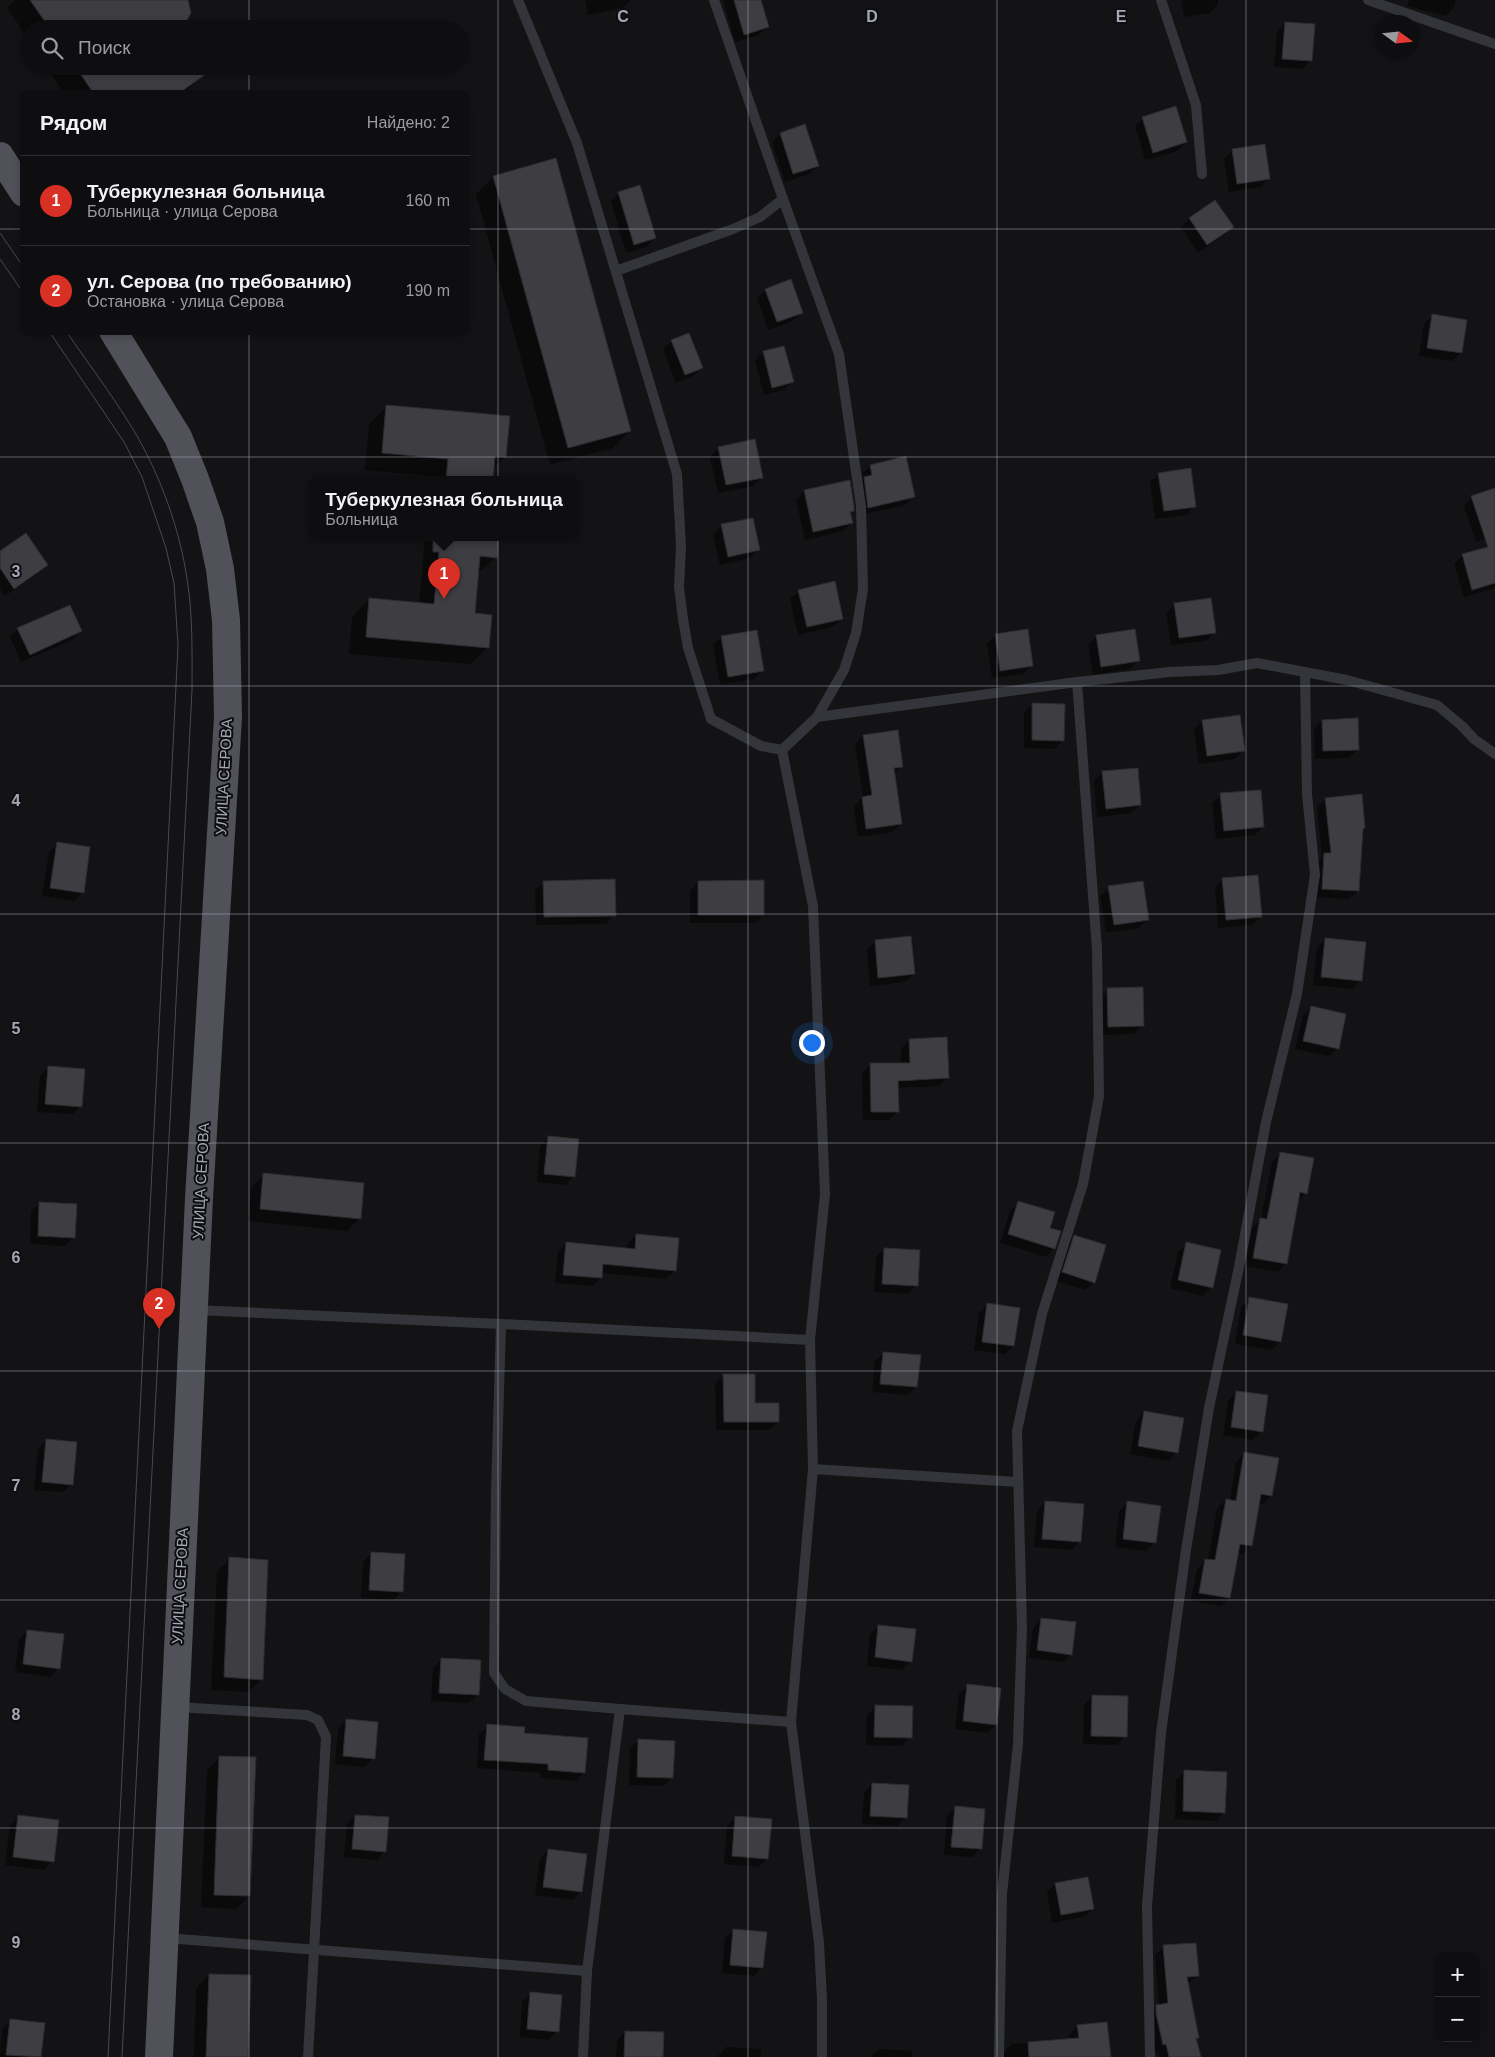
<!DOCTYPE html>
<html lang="ru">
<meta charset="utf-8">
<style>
body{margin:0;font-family:Arial,sans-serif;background:#1c1c1e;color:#f1f3f6}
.controls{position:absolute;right:15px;bottom:15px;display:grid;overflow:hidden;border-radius:10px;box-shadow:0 2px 8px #0003}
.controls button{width:45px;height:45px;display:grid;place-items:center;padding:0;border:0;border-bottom:1px solid #2e2e30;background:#0e0e10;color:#f1f3f6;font:25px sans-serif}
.compass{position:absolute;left:1375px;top:15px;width:45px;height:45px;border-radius:50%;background:#0e0e10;box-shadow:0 2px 8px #0003;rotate:105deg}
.you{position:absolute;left:811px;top:1042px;width:18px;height:18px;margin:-12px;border:4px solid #fff;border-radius:50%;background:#1a73e8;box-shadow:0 0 0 8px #1a73e833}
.badge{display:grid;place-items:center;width:32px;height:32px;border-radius:50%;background:#d93025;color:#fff;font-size:16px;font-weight:700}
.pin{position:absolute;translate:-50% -41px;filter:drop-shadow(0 1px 2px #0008)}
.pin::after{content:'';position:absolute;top:26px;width:18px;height:15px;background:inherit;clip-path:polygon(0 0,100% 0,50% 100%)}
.popup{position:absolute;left:309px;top:476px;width:270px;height:65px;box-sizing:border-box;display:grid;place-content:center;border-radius:10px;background:#0e0e10;filter:drop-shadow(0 1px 4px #0005);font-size:16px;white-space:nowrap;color:#9b9c9f}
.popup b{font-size:19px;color:#f1f3f6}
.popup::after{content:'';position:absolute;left:50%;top:100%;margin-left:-10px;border:10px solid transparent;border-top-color:#0e0e10}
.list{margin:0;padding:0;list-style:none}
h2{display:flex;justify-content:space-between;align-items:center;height:65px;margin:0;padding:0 20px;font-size:21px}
h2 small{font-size:16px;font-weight:400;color:#9b9c9f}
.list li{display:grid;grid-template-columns:32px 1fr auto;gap:15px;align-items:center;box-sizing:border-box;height:90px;padding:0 20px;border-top:1px solid #2e2e30}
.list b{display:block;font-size:19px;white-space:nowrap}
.list p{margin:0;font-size:16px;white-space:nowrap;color:#9b9c9f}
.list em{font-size:16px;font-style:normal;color:#9b9c9f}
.icon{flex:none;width:28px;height:28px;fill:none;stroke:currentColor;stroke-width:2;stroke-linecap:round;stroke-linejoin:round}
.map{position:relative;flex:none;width:1495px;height:2057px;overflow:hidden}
.search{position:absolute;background:#0e0e10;box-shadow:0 2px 8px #0003;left:20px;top:20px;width:450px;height:55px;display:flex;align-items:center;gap:12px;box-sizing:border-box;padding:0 18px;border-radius:28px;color:#9b9c9f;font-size:19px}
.panel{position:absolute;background:#0e0e10;box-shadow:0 2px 8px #0003;left:20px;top:90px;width:450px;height:245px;border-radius:10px}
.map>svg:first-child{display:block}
.shadow{fill:#0007}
.building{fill:#3d3d42;stroke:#2d2d31}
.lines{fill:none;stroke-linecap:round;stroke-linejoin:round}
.service{stroke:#34353a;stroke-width:10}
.primary{stroke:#505159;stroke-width:28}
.tram{stroke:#494a51;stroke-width:1}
.grid{fill:none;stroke:#a4a8b6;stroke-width:1;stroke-opacity:0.55}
.labels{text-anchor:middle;stroke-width:4;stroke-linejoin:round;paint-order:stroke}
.street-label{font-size:15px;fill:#a4a8b6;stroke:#0e0e10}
.grid-label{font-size:16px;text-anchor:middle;font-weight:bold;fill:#a4a8b6;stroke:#0e0e10;stroke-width:4;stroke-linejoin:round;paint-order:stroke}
</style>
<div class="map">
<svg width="1495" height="2057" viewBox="0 0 1495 2057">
<rect width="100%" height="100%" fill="#131315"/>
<g class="shadow">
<polygon points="15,0 186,0 181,29 29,29 29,40 7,8"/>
<polygon points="585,0 631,0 622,8 588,15"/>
<polygon points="723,0 759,0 767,27 759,35 735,42"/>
<polygon points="1181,0 1218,0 1218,4 1210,13 1184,17"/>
<polygon points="1409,0 1456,0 1454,7 1446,16 1407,6"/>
<polygon points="1285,23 1311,60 1302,69 1274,67 1277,32"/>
<polygon points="46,66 195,66 202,75 183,94 65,94"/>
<polygon points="1143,118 1186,142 1177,151 1145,160 1135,126"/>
<polygon points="780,134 818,166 809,174 785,182 772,142"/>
<polygon points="1232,151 1269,178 1261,187 1229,192 1224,159"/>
<polygon points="493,177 630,430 613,448 550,465 476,194"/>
<polygon points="619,193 655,238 646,247 626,253 611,201"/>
<polygon points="1215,201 1232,227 1224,235 1198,253 1181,227 1189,219"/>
<polygon points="766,290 802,312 793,321 768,330 757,298"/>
<polygon points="1433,315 1461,353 1452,361 1419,356 1424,324"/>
<polygon points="672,341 702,367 693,376 676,383 663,349"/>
<polygon points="763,352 792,381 784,390 764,395 755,361"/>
<polygon points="387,407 505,457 492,469 491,480 431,480 431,476 365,470 369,424"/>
<polygon points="719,448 762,477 753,486 718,493 710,457"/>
<polygon points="871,466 914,496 905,505 860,515 856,486 863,479 862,474"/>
<polygon points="1159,474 1195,506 1186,515 1155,519 1150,482"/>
<polygon points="1495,489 1495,535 1476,542 1464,506 1472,497"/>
<polygon points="804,491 853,510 849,514 851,523 843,531 805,540 796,500"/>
<polygon points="752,519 758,550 750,558 720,565 713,534 721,526"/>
<polygon points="425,538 498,538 496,557 477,574 473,615 488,647 471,664 349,654 352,617 369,599 419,604"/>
<polygon points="1495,546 1495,588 1464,597 1454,564 1463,555"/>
<polygon points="0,552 47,565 38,573 5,596 0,589"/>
<polygon points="799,591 842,618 833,627 798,635 790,599"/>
<polygon points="1175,604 1214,632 1206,641 1171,645 1166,613"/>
<polygon points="18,629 80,631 72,640 21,662 10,637"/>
<polygon points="996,635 1031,666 1023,674 992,678 987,643"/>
<polygon points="1097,636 1138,660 1130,669 1093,675 1088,645"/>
<polygon points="721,637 762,671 754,679 720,685 713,645"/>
<polygon points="1033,704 1063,740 1055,749 1024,748 1024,713"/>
<polygon points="1203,721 1243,751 1235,759 1199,764 1194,729"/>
<polygon points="1322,721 1358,749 1349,758 1315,759 1314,729"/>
<polygon points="863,736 902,766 894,774 901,824 892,832 858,837 854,807 863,797 855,744"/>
<polygon points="1103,772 1140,805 1131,813 1097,817 1094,781"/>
<polygon points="1221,795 1263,827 1255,835 1216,839 1212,803"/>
<polygon points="1326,799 1361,830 1358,891 1349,899 1314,897 1316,863 1322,857 1317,807"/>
<polygon points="57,844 83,892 74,901 42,896 49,852"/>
<polygon points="1223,879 1260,917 1252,925 1218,928 1215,888"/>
<polygon points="544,882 614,915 606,924 536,925 535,890"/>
<polygon points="698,882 763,915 755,923 690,923 690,891"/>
<polygon points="1109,888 1148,919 1139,928 1106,933 1100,896"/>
<polygon points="1325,939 1361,980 1352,989 1313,985 1317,948"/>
<polygon points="875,942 914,974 905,982 870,986 867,950"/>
<polygon points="1108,990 1142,1026 1134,1034 1100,1035 1099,998"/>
<polygon points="1311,1007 1337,1048 1329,1056 1295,1049 1303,1016"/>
<polygon points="909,1040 947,1078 939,1086 897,1088 898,1111 889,1120 863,1120 862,1073 871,1064 901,1064 901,1049"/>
<polygon points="48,1068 81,1106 73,1114 37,1112 40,1076"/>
<polygon points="549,1137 574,1176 565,1185 537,1182 540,1146"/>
<polygon points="1280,1154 1306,1193 1297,1202 1286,1263 1278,1272 1245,1266 1252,1228 1261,1219 1272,1162"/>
<polygon points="264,1175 360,1218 347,1231 248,1221 251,1188"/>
<polygon points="1019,1202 1048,1228 1054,1248 1046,1257 1000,1243 1010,1211"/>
<polygon points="40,1203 73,1238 65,1246 30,1244 31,1211"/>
<polygon points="636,1235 675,1271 666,1279 601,1273 601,1278 592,1286 555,1283 558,1252 566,1243 627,1249 628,1243"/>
<polygon points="1074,1237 1094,1282 1085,1290 1055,1281 1066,1245"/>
<polygon points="1187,1244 1211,1287 1203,1296 1170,1288 1178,1252"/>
<polygon points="884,1249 916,1285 908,1294 874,1292 876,1257"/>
<polygon points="1250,1299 1280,1342 1271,1350 1235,1344 1241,1307"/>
<polygon points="988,1304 1013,1346 1005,1354 974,1350 979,1313"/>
<polygon points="884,1353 916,1387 907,1395 872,1392 875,1361"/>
<polygon points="724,1375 754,1404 778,1422 769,1430 716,1430 715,1384"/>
<polygon points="1237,1392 1262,1431 1253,1440 1223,1435 1228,1401"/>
<polygon points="1144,1412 1177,1452 1168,1461 1130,1454 1136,1421"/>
<polygon points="47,1440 72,1484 63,1492 34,1490 38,1449"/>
<polygon points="1245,1453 1271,1496 1262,1504 1258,1503 1251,1545 1243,1554 1237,1553 1229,1598 1221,1606 1191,1601 1197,1569 1206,1560 1208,1561 1217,1508 1226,1500 1230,1501 1236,1462"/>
<polygon points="1045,1502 1080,1541 1072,1550 1034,1547 1037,1511"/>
<polygon points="1128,1503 1155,1542 1146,1551 1115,1547 1119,1511"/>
<polygon points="371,1553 402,1591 394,1600 361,1598 363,1562"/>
<polygon points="230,1559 262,1679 249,1692 211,1690 217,1571"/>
<polygon points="1042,1619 1071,1654 1063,1662 1029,1658 1033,1628"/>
<polygon points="879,1626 911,1661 902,1670 867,1666 870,1634"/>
<polygon points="27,1631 59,1668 50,1677 15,1672 19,1640"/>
<polygon points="442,1659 478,1695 469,1703 431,1701 433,1668"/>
<polygon points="968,1686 996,1725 987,1733 955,1729 959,1694"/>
<polygon points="1093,1696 1125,1736 1117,1745 1083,1744 1084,1705"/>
<polygon points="876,1706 910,1738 902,1746 866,1745 867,1715"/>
<polygon points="347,1720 373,1758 365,1767 335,1764 338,1729"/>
<polygon points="488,1726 523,1734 584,1772 576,1781 540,1778 540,1773 477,1768 479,1734"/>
<polygon points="639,1740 672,1778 663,1786 629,1785 630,1748"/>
<polygon points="220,1757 249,1896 236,1909 201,1907 207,1770"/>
<polygon points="1185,1772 1224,1812 1216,1821 1175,1819 1176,1780"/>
<polygon points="872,1784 906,1817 897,1826 862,1824 864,1793"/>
<polygon points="956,1807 980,1849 972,1857 944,1855 947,1816"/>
<polygon points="355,1816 385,1851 377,1860 344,1857 347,1824"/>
<polygon points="19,1817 52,1861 44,1870 5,1865 10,1825"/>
<polygon points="736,1817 767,1858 759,1867 724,1864 727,1826"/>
<polygon points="548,1850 581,1891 573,1900 535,1895 540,1859"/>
<polygon points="1055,1884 1093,1909 1084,1917 1052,1923 1047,1892"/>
<polygon points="734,1930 762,1967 754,1976 722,1973 725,1938"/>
<polygon points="1164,1947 1198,1976 1187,1984 1198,2037 1195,2040 1200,2057 1159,2057 1158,2052 1154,2053 1148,2015 1159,2006 1155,1955"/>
<polygon points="209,1975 247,2057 194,2057 196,1988"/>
<polygon points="531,1993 557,2031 549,2040 520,2037 522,2002"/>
<polygon points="11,2020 44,2024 40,2057 0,2057 2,2029"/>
<polygon points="1078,2026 1110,2057 1004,2057 1004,2052 1012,2044 1070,2040 1069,2035"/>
<polygon points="625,2032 662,2057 616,2057 617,2041"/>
<polygon points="726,2047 761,2049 761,2057 717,2057"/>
<polygon points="879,2049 912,2051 912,2057 870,2057"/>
</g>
<g class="building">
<polygon points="30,0 188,0 191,13 182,29 50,29"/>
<polygon points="734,0 761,0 769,27 744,35"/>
<polygon points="1285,22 1315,24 1312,61 1282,59"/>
<polygon points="75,66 217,66 178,94 94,94"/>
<polygon points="1176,106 1187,142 1153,153 1142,117"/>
<polygon points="805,124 819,166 793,174 780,133"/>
<polygon points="1265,144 1270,179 1237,184 1232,149"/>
<polygon points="556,158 631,431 568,448 493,176"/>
<polygon points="640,185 656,238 634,245 618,192"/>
<polygon points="1215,200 1234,227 1207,245 1189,218"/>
<polygon points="791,279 803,313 777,322 765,289"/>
<polygon points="1432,314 1467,320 1462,353 1427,348"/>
<polygon points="689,333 703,368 685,375 671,340"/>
<polygon points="784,346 794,382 772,388 763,351"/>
<polygon points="386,405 510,416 506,457 495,456 493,480 446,480 448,459 382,453"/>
<polygon points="755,439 763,478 726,485 718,447"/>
<polygon points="906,456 915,497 868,508 864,477 872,475 870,465"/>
<polygon points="1191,468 1196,507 1164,511 1158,473"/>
<polygon points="850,480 854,507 854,511 850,512 853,523 813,532 804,490"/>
<polygon points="1495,488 1495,583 1472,590 1462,554 1488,547 1471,496"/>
<polygon points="753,518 760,550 728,557 721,524"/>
<polygon points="26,533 48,565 14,589 0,568 0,551"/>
<polygon points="433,538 499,538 497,558 480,556 475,613 492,615 489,648 366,637 369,598 434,604 439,552 433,552"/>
<polygon points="835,581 843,619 807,627 798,590"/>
<polygon points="1211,598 1216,633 1179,638 1174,603"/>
<polygon points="70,605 82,631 30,655 17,628"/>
<polygon points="1028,629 1033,666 1000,671 995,634"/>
<polygon points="1135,629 1140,661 1101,667 1096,635"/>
<polygon points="757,630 764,671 728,677 721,636"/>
<polygon points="1032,703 1065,704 1064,741 1032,740"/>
<polygon points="1240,715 1245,751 1207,756 1202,720"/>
<polygon points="1358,718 1359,750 1323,751 1322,720"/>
<polygon points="898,730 903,767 894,768 902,824 866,829 862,797 872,795 863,735"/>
<polygon points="1138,768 1141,805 1106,809 1102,771"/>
<polygon points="1261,790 1264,827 1224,831 1220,793"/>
<polygon points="1362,794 1365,828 1363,829 1359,891 1322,889 1324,853 1331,853 1325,798"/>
<polygon points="57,842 90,847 84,893 50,888"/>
<polygon points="1258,875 1262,917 1226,920 1222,878"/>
<polygon points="615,879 616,916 544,917 543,881"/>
<polygon points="764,880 764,915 698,915 698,881"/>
<polygon points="1143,881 1149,920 1114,925 1108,886"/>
<polygon points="911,936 915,974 878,978 875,940"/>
<polygon points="1325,938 1366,942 1362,981 1321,977"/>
<polygon points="1143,987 1144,1026 1108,1027 1107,988"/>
<polygon points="1311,1006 1346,1014 1339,1049 1303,1041"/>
<polygon points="947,1037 949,1078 898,1081 899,1112 871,1112 870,1063 910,1063 909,1039"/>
<polygon points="48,1066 85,1069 82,1107 45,1104"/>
<polygon points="548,1136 579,1139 575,1177 544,1174"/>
<polygon points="1280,1152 1314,1158 1307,1194 1300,1192 1287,1264 1253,1258 1260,1218 1267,1219"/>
<polygon points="263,1173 364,1183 361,1219 260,1209"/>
<polygon points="1018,1201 1055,1212 1050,1228 1061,1231 1055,1249 1008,1234"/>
<polygon points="39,1202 77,1204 75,1238 38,1236"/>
<polygon points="636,1234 679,1238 676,1271 603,1264 602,1278 563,1275 566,1242 635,1249"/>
<polygon points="1074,1235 1106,1245 1095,1283 1062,1272"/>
<polygon points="1186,1242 1221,1250 1213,1288 1178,1280"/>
<polygon points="884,1248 920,1250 918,1286 882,1284"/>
<polygon points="1249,1297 1288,1304 1281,1342 1243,1335"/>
<polygon points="987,1303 1020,1308 1014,1346 982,1342"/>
<polygon points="883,1352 921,1355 917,1387 880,1384"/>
<polygon points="723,1374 755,1374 755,1403 779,1403 779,1422 724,1422"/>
<polygon points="1236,1391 1268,1395 1263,1432 1231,1427"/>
<polygon points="1144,1411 1184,1418 1178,1453 1138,1446"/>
<polygon points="46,1439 77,1442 73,1485 42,1482"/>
<polygon points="1244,1452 1279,1458 1272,1496 1261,1494 1252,1546 1240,1544 1230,1598 1199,1593 1205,1559 1215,1560 1226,1499 1236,1501"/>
<polygon points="1045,1501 1084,1504 1081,1542 1042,1539"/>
<polygon points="1127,1501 1161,1506 1156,1543 1123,1539"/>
<polygon points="371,1552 405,1554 403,1592 369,1590"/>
<polygon points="229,1557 268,1560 263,1680 224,1677"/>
<polygon points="1041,1618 1076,1622 1072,1655 1037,1650"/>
<polygon points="878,1625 916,1629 912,1662 875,1657"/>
<polygon points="27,1630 64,1634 60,1669 23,1664"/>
<polygon points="441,1658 481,1660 479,1695 439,1693"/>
<polygon points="967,1684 1001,1688 997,1725 963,1721"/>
<polygon points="1092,1695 1128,1696 1127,1737 1091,1736"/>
<polygon points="875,1705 913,1706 912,1738 874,1737"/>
<polygon points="346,1719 378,1722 375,1759 343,1756"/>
<polygon points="487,1724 525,1727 524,1733 588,1738 585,1773 548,1770 548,1764 484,1760"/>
<polygon points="638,1739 675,1741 673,1778 637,1777"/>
<polygon points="219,1756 256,1757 250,1896 214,1895"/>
<polygon points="1184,1770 1227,1772 1225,1813 1183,1811"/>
<polygon points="872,1783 909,1785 907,1818 870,1816"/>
<polygon points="955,1806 985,1809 982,1849 951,1847"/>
<polygon points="18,1815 59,1820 54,1862 13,1857"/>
<polygon points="355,1815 389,1817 386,1852 352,1849"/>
<polygon points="735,1816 772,1819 768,1859 732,1856"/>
<polygon points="548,1849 587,1854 582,1892 543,1887"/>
<polygon points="1088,1877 1094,1909 1061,1915 1055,1883"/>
<polygon points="733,1929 767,1932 763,1968 730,1965"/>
<polygon points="1196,1943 1199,1976 1187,1977 1199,2038 1196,2038 1201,2057 1169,2057 1166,2044 1163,2045 1156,2013 1156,2005 1168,2003 1163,1945"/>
<polygon points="209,1974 251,1975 248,2057 206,2057"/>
<polygon points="530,1992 562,1995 559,2032 527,2029"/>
<polygon points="10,2019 45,2023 41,2057 6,2055"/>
<polygon points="1107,2022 1111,2057 1029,2057 1028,2042 1079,2038 1077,2025"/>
<polygon points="625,2031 664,2032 663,2057 624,2057"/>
</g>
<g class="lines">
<g class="service">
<polyline points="518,0 577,143 677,474 681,546 679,587 683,619 688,648 711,719 761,746 782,750 813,906 825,1194 810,1340"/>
<polyline points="714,0 783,199 839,354 861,506 863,589 856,633 844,670 817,717 782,750"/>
<polyline points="1161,0 1196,105 1202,174"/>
<polyline points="1368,0 1495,44"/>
<polyline points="616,271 733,229 760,217 783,199"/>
<polyline points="817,717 1077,682 1170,672 1218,670 1257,663 1347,680 1437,705 1462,726 1474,739 1495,754"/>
<polyline points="195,1310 501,1324 810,1340 813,1469 791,1722 620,1709 587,1971 583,2057"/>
<polyline points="501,1324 496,1491 494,1673 505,1689 526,1701 620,1709"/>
<polyline points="813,1469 1017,1482"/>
<polyline points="177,1707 307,1715 318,1720 326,1737 308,2057"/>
<polyline points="791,1722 819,1943 822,2000 822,2057"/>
<polyline points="166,1938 587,1971"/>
<polyline points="999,2057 1002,1894 1018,1744 1022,1628 1017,1431 1042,1314 1083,1184 1099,1096 1097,949 1077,682"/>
<polyline points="1150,2057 1147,1906 1161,1733 1186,1550 1209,1408 1239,1267 1266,1122 1297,994 1315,875 1307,794 1305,672"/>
</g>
<g class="primary">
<polyline points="0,156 24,193"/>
<polyline points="113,331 178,437 195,479 210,522 220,569 226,620 228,717 199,1198 159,2057"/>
</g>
<g class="tram">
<polyline points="0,233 24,268"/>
<polyline points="0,259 24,294"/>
<polyline points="49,331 124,442 142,477 166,548 174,583 178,645 108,2057"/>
<path d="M 66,331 C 90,366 116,400 137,436 C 161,478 180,530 187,579 C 193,615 192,653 192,690 L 122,2057"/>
</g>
</g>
<path class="grid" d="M 249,0 L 249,29M 498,0 L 498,2057M 748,0 L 748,2057M 997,0 L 997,2057M 1246,0 L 1246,2057M 249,66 L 249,94M 0,229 L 24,229M 466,229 L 1495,229M 249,331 L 249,2057M 0,457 L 1495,457M 0,686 L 1495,686M 0,914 L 1495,914M 0,1143 L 1495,1143M 0,1371 L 1495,1371M 0,1600 L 1495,1600M 0,1828 L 1495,1828"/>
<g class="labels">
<g class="street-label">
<text transform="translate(224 777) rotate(-87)" y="5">УЛИЦА СЕРОВА</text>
<text transform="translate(201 1181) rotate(-87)" y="5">УЛИЦА СЕРОВА</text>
<text transform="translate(180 1586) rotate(-87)" y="5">УЛИЦА СЕРОВА</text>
</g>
</g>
<g class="grid-label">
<text x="623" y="22">C</text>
<text x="872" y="22">D</text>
<text x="1121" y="22">E</text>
<text x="16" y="577">3</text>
<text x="16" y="806">4</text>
<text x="16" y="1034">5</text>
<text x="16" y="1263">6</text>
<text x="16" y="1491">7</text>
<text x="16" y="1720">8</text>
<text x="16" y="1948">9</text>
</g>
</svg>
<div class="controls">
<button>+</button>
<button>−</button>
</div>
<svg class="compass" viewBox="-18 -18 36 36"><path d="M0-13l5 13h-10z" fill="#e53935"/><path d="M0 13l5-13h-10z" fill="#9b9c9f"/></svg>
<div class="you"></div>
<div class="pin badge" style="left:444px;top:599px">1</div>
<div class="popup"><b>Туберкулезная больница</b>Больница</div>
<div class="pin badge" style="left:159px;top:1329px">2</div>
<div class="search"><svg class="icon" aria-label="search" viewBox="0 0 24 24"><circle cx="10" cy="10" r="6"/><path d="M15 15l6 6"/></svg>Поиск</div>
<section class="panel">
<h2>Рядом<small>Найдено: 2</small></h2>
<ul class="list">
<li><span class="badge">1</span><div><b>Туберкулезная больница</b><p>Больница · улица Серова</p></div><em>160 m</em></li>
<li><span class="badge">2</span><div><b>ул. Серова (по требованию)</b><p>Остановка · улица Серова</p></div><em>190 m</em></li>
</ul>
</section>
</div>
